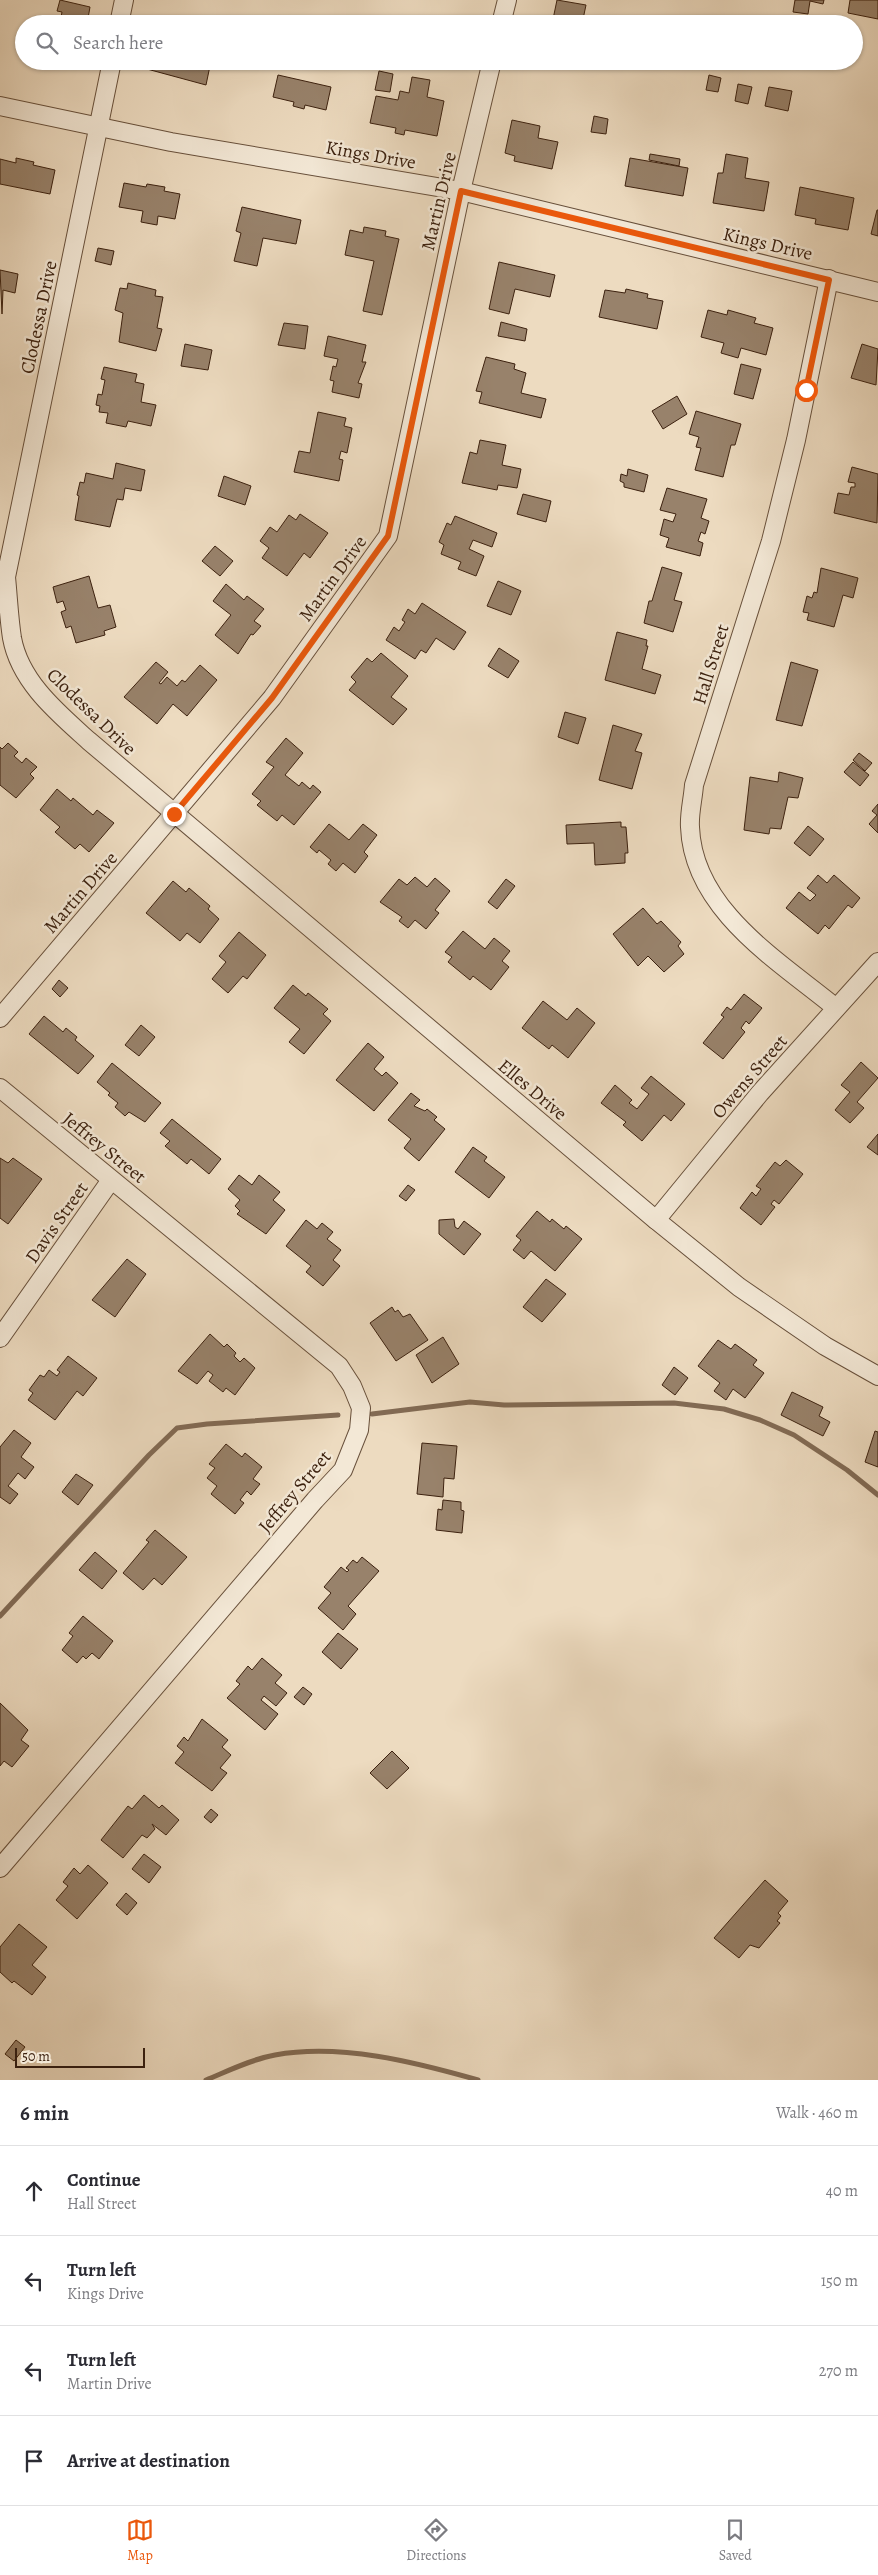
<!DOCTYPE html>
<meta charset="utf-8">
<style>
body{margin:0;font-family:Alegreya,serif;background:#f7f7f7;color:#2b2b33}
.scale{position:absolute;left:15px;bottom:12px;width:130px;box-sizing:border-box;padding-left:5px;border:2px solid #3c210f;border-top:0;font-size:14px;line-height:18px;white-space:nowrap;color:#3c210f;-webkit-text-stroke:4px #f3e8d6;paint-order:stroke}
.stop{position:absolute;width:15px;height:15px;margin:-11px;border:4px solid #ea580c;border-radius:50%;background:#fff}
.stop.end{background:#ea580c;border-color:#fff;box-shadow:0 1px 5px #0008}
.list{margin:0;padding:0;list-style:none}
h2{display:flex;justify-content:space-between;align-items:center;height:65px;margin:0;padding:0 20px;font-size:21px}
h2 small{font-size:16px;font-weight:400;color:#7c7c81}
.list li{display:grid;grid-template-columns:32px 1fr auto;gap:15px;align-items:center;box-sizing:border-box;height:90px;padding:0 20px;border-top:1px solid #e1e1e2}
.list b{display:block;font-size:19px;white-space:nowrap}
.list p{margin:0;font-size:16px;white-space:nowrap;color:#7c7c81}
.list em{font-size:16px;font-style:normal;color:#7c7c81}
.icon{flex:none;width:28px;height:28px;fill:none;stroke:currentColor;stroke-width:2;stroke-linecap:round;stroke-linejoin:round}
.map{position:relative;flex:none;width:878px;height:2080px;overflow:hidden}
.search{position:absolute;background:#fff;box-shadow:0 1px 4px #0004;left:15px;right:15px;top:15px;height:55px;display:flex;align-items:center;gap:12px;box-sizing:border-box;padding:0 18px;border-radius:28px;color:#7c7c81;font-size:19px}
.sheet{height:425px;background:#fff}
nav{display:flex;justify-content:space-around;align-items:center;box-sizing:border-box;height:70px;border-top:1px solid #e1e1e2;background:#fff;font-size:14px;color:#7c7c81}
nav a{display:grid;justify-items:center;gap:2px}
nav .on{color:#ea580c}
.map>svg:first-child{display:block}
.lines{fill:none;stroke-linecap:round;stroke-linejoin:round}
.stream{stroke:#826b55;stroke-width:5}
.building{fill:#98826b;stroke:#3c210f}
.minor-casing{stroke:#68503b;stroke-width:20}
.minor{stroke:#f3e8d6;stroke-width:18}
.route{stroke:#ea580c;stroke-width:6}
.labels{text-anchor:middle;stroke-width:5;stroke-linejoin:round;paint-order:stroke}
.street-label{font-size:19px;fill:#3c210f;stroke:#f3e8d6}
</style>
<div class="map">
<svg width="878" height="2080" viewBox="0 0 878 2080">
<rect width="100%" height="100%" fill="#eddbc0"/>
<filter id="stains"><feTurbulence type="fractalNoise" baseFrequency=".004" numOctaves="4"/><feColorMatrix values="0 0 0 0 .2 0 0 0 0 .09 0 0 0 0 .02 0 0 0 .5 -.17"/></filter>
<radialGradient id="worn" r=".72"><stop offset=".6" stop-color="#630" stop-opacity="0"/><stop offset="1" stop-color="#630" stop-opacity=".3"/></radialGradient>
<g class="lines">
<g class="stream">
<polyline points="372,1414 470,1402 504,1405 674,1403 724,1409 760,1420 794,1435 847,1470 878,1495"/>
<polyline points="0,1616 149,1455 177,1428 207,1424 338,1415"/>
<path d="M 206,2080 C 228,2071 252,2059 275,2055 C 340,2043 415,2062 478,2080"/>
</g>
</g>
<g class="building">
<polygon points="60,0 90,7 87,24 60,22 62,12 57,11"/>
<polygon points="557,0 586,5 582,24 552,24"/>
<polygon points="795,0 824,0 823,4 810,1 808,14 793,12"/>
<polygon points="850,0 878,0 878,19 848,13"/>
<polygon points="41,18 57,21 56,24 40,24"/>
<polygon points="149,61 211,61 206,85 147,69"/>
<polygon points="379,71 393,74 390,92 375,90"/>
<polygon points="278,75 331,87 326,110 305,105 304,109 293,106 294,102 273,97"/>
<polygon points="709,75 721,78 718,92 706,90"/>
<polygon points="412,77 430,80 427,97 444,101 437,136 405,130 404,135 395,133 396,128 370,123 376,96 398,100 400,91 409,93"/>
<polygon points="738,84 752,87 748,104 735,101"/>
<polygon points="769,87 792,91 788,111 765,106"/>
<polygon points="594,116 608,119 606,134 591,132"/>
<polygon points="512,120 540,126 538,138 558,142 552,169 514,161 515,156 505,153"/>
<polygon points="650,154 680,159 679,166 649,160"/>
<polygon points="726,154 748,158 745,178 769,182 764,211 713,203 718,173 723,173"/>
<polygon points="16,158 34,162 33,165 55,170 50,194 0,184 0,159 16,163"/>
<polygon points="630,158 688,168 683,196 625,186"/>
<polygon points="124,183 146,187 147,184 165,187 164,191 180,194 175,219 158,216 157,225 141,222 143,211 119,207"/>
<polygon points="800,187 854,198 848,230 815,224 816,219 795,215"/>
<polygon points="242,207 301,220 296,244 263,238 257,266 234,261 241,233 236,231"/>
<polygon points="877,210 878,210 878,236 871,234"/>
<polygon points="364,227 386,231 385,236 399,239 382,315 363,311 374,261 345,255 350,230 363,233"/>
<polygon points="98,248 114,251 111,265 95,261"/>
<polygon points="499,262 555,275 550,297 515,289 509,314 489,309"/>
<polygon points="0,270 18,274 15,293 3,290 2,314"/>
<polygon points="128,283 156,290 155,296 163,297 157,328 162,329 156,351 119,342 123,313 115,310 120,288 127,289"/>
<polygon points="626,289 648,294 647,298 663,301 657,329 599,317 605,290 625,293"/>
<polygon points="708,310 727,315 728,310 756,318 754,323 773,328 766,355 741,348 738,358 721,353 724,343 701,337"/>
<polygon points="501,322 527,329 525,341 498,336"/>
<polygon points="284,323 308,326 305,349 278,345"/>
<polygon points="328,336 366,345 362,362 366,362 358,383 362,384 359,398 332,392 334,381 330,380 333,366 336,367 338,359 324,356"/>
<polygon points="185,344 212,350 208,370 181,366"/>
<polygon points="862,344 878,349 876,385 851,378"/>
<polygon points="486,357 515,364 514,369 526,373 521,393 546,399 541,418 479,403 482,392 476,391"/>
<polygon points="741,364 761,369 753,399 734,394"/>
<polygon points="104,367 137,374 135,382 144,384 141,402 156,405 151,426 128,421 126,427 106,423 108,413 99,412 100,406 96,405 98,394 102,395 105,380 101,379"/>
<polygon points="677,396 687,414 663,429 652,411"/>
<polygon points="696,411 741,424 735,445 731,445 723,477 695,470 701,448 696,447 699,437 689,434"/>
<polygon points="318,412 346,418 344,426 352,428 347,453 341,451 339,459 343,460 339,481 294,472 299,451 310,453"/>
<polygon points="480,440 506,445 502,465 521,469 517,488 498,485 497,490 462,483 470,452 477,454"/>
<polygon points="116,463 145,470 141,491 125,488 123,500 117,499 110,527 75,520 79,496 77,495 80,482 84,483 86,473 113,479"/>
<polygon points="852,467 878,474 877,523 834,513 838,493 849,495 851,487 855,487 855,483 848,482"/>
<polygon points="628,469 648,475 644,492 624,487 624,483 620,481 621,474 627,476"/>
<polygon points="224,476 251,486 245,505 218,496"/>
<polygon points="667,488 707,499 701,518 709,521 705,534 701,532 698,541 703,543 700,556 666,547 669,538 660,535 664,519 673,522 676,514 660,510"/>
<polygon points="523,494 551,501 546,522 517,514"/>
<polygon points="300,514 328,533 310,558 304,553 287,576 262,558 269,548 260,541 270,527 277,532 289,515 296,520"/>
<polygon points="455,516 497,533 492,547 473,540 469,549 484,556 476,576 458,569 461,562 441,554 444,545 439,542 447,523 451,525"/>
<polygon points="215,546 233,561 220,576 202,561"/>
<polygon points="662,567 682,573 674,600 682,602 673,632 644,623 649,601 652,601"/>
<polygon points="821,568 858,578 853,598 843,595 834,627 807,620 809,613 803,612 807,596 812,598 814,592 817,593"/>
<polygon points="89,576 98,608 110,605 116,627 104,631 105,635 76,643 71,626 66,628 61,612 66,610 63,601 57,603 53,587"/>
<polygon points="498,581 521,591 511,615 487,606"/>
<polygon points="226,584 244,600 247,596 264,609 254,621 261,626 253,635 251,634 238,654 215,635 231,615 213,601"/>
<polygon points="422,603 466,632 454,650 436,638 426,653 421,650 415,659 386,640 394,627 399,631 405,622 402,620 408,609 415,614"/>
<polygon points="617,632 647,640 646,646 648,646 642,669 661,675 655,694 605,680"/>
<polygon points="499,648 519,661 508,678 488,666"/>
<polygon points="381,653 408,676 391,697 407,709 393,725 349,690 356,682 351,677 367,658 372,662"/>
<polygon points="156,662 168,672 159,683 161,684 167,677 177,686 182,680 185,682 200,665 217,680 187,716 173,704 157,724 124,697"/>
<polygon points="791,662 818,670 802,726 776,720"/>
<polygon points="565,712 586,718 578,744 558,737"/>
<polygon points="613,725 642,734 635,751 642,753 632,789 599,780"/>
<polygon points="286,738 303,753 285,775 299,786 302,782 310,789 313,785 321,792 294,825 282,815 277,821 257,805 261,801 252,794 274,767 266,762"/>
<polygon points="8,743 18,752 14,756 22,763 26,758 37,767 30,774 34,778 16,798 0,785 0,747 2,749"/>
<polygon points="859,753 872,763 865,771 853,760"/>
<polygon points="853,762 869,775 860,786 844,772"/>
<polygon points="779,772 803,778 798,798 788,797 781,829 770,828 769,834 744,830 750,777 778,782"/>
<polygon points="57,789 71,801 73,798 93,815 97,810 114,823 89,852 80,844 75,849 55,832 60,827 40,810"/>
<polygon points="878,804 878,833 869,824 877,815 872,811"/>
<polygon points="621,822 621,827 626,827 628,853 625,853 625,863 595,865 594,843 567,844 566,825"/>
<polygon points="329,824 349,840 363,824 377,835 364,852 368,856 355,873 343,863 336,871 328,864 331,860 319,850 317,853 310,847"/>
<polygon points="808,826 824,839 810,856 794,843"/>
<polygon points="818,875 827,883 834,875 860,898 852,908 848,905 829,929 825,925 818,934 786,908 799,892 810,901 816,895 807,888"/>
<polygon points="415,877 427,887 435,878 450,891 435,910 439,913 426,929 415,920 408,928 399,921 402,917 380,902 399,879 407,885"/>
<polygon points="506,879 515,886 497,909 488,902"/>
<polygon points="173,881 186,892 189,888 210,906 208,909 219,919 200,943 187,933 180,941 146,913"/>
<polygon points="643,908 657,924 661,921 681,942 678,946 684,954 664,972 648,956 638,966 613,934"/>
<polygon points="463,931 485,949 494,938 510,951 502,961 509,967 491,990 473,976 470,980 448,962 452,957 445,952"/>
<polygon points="239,932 266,955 247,979 243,976 228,993 212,979 226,962 219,956"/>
<polygon points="59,980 68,988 60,997 52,989"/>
<polygon points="293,985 306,996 308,993 328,1009 323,1014 331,1021 304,1054 289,1042 300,1029 274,1008"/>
<polygon points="744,994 762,1008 749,1024 746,1021 741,1028 745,1032 723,1059 703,1043 724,1017 721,1015 727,1007 731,1010"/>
<polygon points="543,1001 567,1020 577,1008 595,1023 568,1058 552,1045 549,1049 522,1028"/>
<polygon points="44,1016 63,1032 66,1028 77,1037 75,1040 94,1056 78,1074 29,1034"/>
<polygon points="141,1025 155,1037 139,1056 125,1045"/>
<polygon points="368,1043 384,1057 374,1069 382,1076 386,1072 398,1083 374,1111 336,1080"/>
<polygon points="861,1062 878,1078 857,1102 864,1108 850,1123 835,1110 850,1092 841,1085"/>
<polygon points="112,1063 161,1103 145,1122 129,1112 125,1116 115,1107 118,1103 108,1095 110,1093 97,1082"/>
<polygon points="651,1076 685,1104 671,1121 664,1115 642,1141 623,1125 626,1122 601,1103 615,1085 632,1100 629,1103 637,1109 649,1094 641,1088"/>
<polygon points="411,1093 420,1100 414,1106 425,1111 427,1109 437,1117 434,1120 445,1129 419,1161 404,1148 411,1139 388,1120"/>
<polygon points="172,1119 221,1159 209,1174 191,1159 187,1164 165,1146 170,1141 160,1133"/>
<polygon points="878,1134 878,1155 867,1147"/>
<polygon points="473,1147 487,1157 484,1161 505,1177 489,1198 455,1172"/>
<polygon points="0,1158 8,1163 13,1158 42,1179 8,1224 0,1218"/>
<polygon points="786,1160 803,1174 779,1204 774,1200 771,1204 775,1207 761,1225 740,1208 752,1192 756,1196 761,1189 756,1186 775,1162 780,1166"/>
<polygon points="239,1175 252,1185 259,1175 280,1192 273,1200 285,1210 266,1234 237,1214 240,1211 235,1206 240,1200 228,1189"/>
<polygon points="408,1185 415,1190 406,1201 399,1196"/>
<polygon points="537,1211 550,1222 552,1219 564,1229 566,1226 582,1239 555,1271 531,1251 524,1259 513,1250 521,1240 516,1236"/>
<polygon points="454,1219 455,1227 458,1229 464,1221 481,1234 464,1255 439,1234 439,1220"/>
<polygon points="306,1220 317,1229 322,1223 333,1232 327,1239 341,1250 333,1260 340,1266 323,1286 306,1272 311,1266 286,1246"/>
<polygon points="127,1259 146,1274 115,1317 92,1300"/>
<polygon points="546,1279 566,1294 542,1322 523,1307"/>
<polygon points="392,1307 395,1312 398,1310 403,1317 410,1314 428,1340 396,1361 370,1323"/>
<polygon points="210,1334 224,1347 227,1344 236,1353 234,1356 240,1362 244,1358 255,1368 235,1395 226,1388 223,1392 209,1381 213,1375 208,1371 197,1384 178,1371"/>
<polygon points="443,1337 459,1364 432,1383 416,1355"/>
<polygon points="718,1340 731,1349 735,1344 757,1360 753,1365 764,1373 745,1398 733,1389 726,1400 714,1391 720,1383 698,1366"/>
<polygon points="68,1356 97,1378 83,1396 77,1391 55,1420 28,1400 33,1393 29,1390 40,1375 44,1377 49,1370 57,1376 60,1372 57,1370"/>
<polygon points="674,1367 688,1378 675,1395 662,1385"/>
<polygon points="792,1392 823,1407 819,1416 830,1422 823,1436 781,1415"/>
<polygon points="14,1430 31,1443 21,1457 34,1467 25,1479 18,1473 8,1486 18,1494 10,1504 0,1497 0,1447"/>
<polygon points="875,1431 878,1432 878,1467 865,1462"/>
<polygon points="422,1443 457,1446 454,1479 444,1478 443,1497 417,1494"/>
<polygon points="226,1444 242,1457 245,1453 262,1467 253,1479 260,1484 251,1495 247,1491 240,1500 244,1503 235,1514 211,1494 217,1486 207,1478 215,1468 209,1464"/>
<polygon points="76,1474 93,1485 78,1505 62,1492"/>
<polygon points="443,1500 461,1502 461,1510 464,1511 462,1533 436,1530 438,1509 442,1510"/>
<polygon points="155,1530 187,1557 162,1585 154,1578 143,1590 123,1573 149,1542 146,1540"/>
<polygon points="95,1552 117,1571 102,1589 79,1570"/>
<polygon points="362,1557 379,1571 348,1606 356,1614 343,1630 318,1608 331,1593 324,1587 341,1567 347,1572 349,1570 346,1568 353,1560 357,1563"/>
<polygon points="83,1616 113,1641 99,1659 92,1653 86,1659 83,1656 77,1663 62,1650 73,1636 69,1633"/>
<polygon points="338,1633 358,1649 341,1669 322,1652"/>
<polygon points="262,1658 282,1675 275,1683 287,1693 276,1706 264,1696 261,1700 278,1714 265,1730 227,1698 240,1684 236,1681 248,1666 252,1670"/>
<polygon points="303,1687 312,1694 304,1705 294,1697"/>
<polygon points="0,1703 28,1730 21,1740 29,1746 12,1767 4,1761 0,1766"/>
<polygon points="202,1719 228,1740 222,1747 231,1755 220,1768 227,1773 212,1791 175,1763 184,1752 177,1746 184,1737 188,1741"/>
<polygon points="392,1751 409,1768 387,1789 370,1773"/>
<polygon points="144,1795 159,1808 162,1805 179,1820 166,1835 152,1824 155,1829 147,1838 142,1835 123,1858 101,1840 128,1806 132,1809"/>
<polygon points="211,1809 218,1815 211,1823 204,1817"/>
<polygon points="144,1854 161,1867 149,1883 132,1869"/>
<polygon points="88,1865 108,1883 77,1919 56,1900 68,1886 63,1882 74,1868 80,1874"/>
<polygon points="765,1880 788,1901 778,1913 781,1916 777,1921 780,1923 759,1948 750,1945 739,1958 714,1938"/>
<polygon points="126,1893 137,1903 127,1915 116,1905"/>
<polygon points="19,1924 47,1947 32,1965 46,1977 32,1995 14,1981 12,1983 0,1972 0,1947"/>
<polygon points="16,2040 25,2047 14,2061 5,2054"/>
</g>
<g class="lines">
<g class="minor-casing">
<g id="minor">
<polyline points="119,24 124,0"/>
<polyline points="501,24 507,0"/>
<path d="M 112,61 L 6,577 C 8,597 9,619 12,638 C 20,682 58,713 89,741 L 656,1220 L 739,1287 L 825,1346 L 878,1376"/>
<polyline points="0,106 171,142 461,191 878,292"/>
<path d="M 829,279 L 796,440 L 771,541 L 694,785 C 693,799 689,814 690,827 C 693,910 779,961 836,1008"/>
<polyline points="0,1018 272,698 388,536 461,191 492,61"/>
<polyline points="0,1088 339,1366 352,1386 361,1408 359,1430 343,1470 315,1500 0,1868"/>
<polyline points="656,1220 760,1093 878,962"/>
<polyline points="0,1338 111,1180"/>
</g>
</g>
<use href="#minor" class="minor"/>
</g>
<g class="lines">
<polyline class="route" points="174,814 272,698 388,536 461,191 829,280 806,390"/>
</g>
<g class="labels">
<g class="street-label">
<text transform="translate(371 154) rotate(10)" y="7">Kings Drive</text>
<text transform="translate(438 201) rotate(-77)" y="7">Martin Drive</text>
<text transform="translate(768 243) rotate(13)" y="7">Kings Drive</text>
<text transform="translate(38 317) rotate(-78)" y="7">Clodessa Drive</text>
<text transform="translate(332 578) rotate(-54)" y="7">Martin Drive</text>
<text transform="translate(710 664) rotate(-73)" y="7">Hall Street</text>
<text transform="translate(92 711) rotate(44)" y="7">Clodessa Drive</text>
<text transform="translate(80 892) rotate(-49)" y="7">Martin Drive</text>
<text transform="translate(749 1076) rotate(-49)" y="7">Owens Street</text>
<text transform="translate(533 1089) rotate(40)" y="7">Elles Drive</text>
<text transform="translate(105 1147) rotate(39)" y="7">Jeffrey Street</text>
<text transform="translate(56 1222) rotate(-55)" y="7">Davis Street</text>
<text transform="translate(294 1491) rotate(-50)" y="7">Jeffrey Street</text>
</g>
</g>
<rect width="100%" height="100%" filter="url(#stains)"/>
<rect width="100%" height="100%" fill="url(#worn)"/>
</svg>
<div class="scale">50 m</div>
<div class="stop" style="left:806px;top:390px"></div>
<div class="stop end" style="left:174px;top:814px"></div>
<div class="search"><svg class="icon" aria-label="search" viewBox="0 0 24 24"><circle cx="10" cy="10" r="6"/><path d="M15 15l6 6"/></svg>Search here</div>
</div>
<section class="sheet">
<h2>6 min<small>Walk · 460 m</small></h2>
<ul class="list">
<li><svg class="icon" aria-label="ahead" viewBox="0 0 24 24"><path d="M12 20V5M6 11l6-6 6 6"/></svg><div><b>Continue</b><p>Hall Street</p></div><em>40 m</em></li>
<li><svg class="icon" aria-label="left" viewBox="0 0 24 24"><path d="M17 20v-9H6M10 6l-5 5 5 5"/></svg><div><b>Turn left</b><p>Kings Drive</p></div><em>150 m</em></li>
<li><svg class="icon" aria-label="left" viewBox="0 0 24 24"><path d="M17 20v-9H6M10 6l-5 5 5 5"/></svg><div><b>Turn left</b><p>Martin Drive</p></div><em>270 m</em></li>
<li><svg class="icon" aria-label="arrive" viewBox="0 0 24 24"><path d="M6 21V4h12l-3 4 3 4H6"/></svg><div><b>Arrive at destination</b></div></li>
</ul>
</section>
<nav>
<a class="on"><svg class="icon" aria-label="map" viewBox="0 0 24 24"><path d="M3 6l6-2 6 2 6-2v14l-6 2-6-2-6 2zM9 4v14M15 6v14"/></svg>Map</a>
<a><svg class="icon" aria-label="directions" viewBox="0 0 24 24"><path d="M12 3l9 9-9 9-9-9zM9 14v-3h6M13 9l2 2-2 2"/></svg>Directions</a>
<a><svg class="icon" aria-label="saved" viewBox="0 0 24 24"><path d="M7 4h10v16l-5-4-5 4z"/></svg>Saved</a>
</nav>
